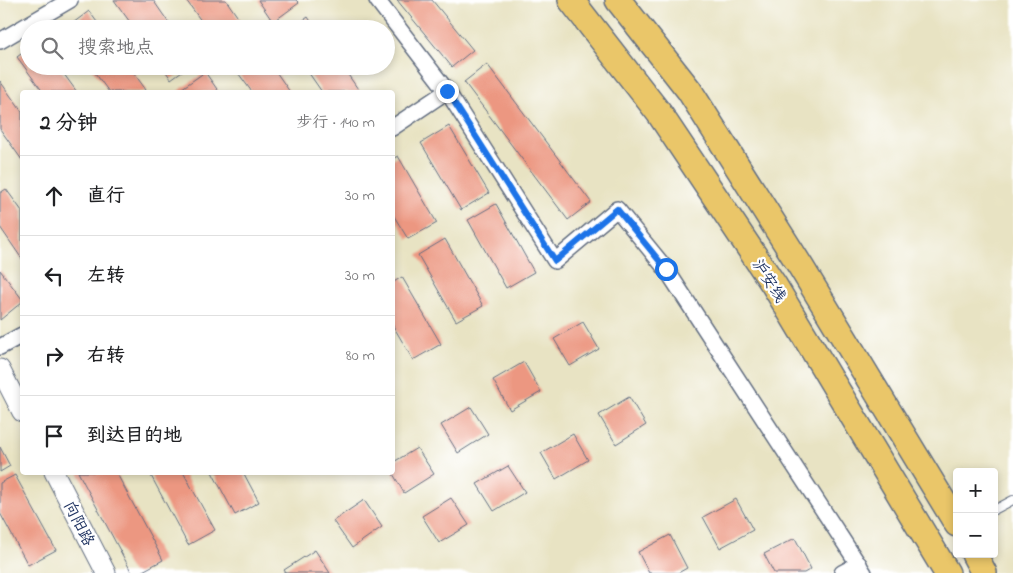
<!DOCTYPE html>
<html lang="zh">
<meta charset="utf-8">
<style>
body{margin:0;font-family:"Indie Flower","LXGW WenKai TC",sans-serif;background:#f6f6f6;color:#202124}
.controls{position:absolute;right:15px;bottom:15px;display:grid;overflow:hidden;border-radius:5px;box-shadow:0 2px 8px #0003}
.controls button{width:45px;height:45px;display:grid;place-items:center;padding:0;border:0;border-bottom:1px solid #e0e0e0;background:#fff;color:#202124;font:25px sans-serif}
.stop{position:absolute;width:15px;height:15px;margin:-11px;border:4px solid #1a73e8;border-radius:50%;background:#fff}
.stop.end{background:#1a73e8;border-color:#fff;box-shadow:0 1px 5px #0008}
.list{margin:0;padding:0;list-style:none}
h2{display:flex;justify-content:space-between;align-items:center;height:65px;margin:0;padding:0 20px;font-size:21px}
h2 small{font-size:16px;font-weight:400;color:#757577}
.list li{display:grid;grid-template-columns:32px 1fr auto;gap:15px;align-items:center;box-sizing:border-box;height:80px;padding:0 20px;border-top:1px solid #e0e0e0}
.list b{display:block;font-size:19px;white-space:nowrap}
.list em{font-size:16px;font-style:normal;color:#757577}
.icon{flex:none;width:28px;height:28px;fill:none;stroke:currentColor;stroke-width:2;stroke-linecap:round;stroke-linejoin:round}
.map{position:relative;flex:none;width:1013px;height:573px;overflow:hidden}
.search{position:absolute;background:#fff;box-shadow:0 2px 8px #0003;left:20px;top:20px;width:375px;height:55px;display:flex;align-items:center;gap:12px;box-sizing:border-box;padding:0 18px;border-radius:28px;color:#757577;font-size:19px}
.panel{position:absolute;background:#fff;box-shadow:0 2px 8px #0003;left:20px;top:90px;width:375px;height:385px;border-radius:5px}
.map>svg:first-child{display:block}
.building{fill:#ec9781}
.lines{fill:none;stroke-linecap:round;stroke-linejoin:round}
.service-casing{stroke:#636e81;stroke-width:10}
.minor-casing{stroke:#636e81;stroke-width:18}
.tertiary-casing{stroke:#636e81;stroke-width:21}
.trunk-casing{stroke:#636e81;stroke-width:28}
.service{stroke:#fff;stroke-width:8}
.minor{stroke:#fff;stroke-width:15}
.tertiary{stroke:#fff;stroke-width:19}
.trunk{stroke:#eac669;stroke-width:25}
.route{stroke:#1a73e8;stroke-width:6}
.labels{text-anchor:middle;stroke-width:4.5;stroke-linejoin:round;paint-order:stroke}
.street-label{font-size:16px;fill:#1b2f5e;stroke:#fff}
</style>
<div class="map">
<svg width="1013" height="573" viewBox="0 0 1013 573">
<rect width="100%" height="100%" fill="#fff"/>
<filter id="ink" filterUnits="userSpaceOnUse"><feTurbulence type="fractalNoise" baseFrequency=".02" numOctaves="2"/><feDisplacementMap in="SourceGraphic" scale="10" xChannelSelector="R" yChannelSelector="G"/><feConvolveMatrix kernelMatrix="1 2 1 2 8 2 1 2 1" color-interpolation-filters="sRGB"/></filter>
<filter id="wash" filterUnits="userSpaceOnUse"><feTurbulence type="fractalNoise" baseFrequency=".0096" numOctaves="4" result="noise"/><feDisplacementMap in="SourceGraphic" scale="20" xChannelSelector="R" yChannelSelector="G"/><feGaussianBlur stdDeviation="1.12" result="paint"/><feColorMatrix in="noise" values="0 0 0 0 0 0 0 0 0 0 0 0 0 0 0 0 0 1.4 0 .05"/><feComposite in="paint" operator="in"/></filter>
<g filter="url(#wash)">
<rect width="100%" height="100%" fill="#e8e3c3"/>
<g id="blocks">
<g class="building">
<polygon points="114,0 153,0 173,29 135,29"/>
<polygon points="186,0 226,0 246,29 207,29"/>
<polygon points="258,0 296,0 299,3 273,22"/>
<polygon points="397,0 432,0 473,50 452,67"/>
<polygon points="89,11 102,29 65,29"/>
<polygon points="308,17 316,29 291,29"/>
<polygon points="29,48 29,66 58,66 77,92 43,92 17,57"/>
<polygon points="487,64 591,202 568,220 464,82"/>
<polygon points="90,66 129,66 146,90 142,92 109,92"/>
<polygon points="162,66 189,66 171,79"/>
<polygon points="233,66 272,66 290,92 252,92"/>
<polygon points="304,66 342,66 360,92 322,92"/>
<polygon points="205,72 219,92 180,92 178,91"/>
<polygon points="0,81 22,112 22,160 0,129"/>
<polygon points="449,126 489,193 461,210 421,143"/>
<polygon points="398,156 437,223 408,239 392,213 392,159"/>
<polygon points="6,189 22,211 22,259 0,227 0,193"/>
<polygon points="496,204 534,272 506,288 468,220"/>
<polygon points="445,239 483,306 456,321 418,255"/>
<polygon points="0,270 22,299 22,302 0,320"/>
<polygon points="402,277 441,344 413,360 392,324 392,283"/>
<polygon points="583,322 599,349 570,366 554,339"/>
<polygon points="524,362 541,392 510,410 493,380"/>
<polygon points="629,397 646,425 616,444 599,415"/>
<polygon points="471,407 488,434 458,453 441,425"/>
<polygon points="573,434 588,460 556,479 541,453"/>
<polygon points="0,447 10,466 0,472"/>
<polygon points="417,448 434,474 404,493 392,472 392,463"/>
<polygon points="508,466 525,492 494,511 477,484"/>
<polygon points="78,472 116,472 163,560 139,573 132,573"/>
<polygon points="149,472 183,472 215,530 188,545"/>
<polygon points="212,472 243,472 259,502 235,515"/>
<polygon points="15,475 56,550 28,565 0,513 0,483"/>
<polygon points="451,498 469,525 439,543 422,516"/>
<polygon points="736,499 753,530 720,548 703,517"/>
<polygon points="364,500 382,527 352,548 333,521"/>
<polygon points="670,535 687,568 678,573 649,573 638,552"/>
<polygon points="795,538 811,569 804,573 774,573 764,554"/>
<polygon points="315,550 330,573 286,573 284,570"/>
</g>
</g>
</g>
<g filter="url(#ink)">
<use href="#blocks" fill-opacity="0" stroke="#636e81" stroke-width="1"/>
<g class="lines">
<g class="service-casing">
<polyline id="service" points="994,510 1013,500"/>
</g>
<g class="minor-casing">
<g id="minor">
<polyline points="377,0 447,91 555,261 617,209 666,269 864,573"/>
<polyline points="0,41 70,0"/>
<polyline points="392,128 447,91"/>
<polyline points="0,347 22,335"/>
<polyline points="842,573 859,564"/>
</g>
</g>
<g class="tertiary-casing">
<g id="tertiary">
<polyline points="0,369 22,412"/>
<polyline points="54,472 106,573"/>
</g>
</g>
<g class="trunk-casing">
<g id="trunk">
<polyline points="571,0 659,113 774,285 947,573"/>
<polyline points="618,0 689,90 801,267 957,524"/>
<polyline points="974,554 984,573"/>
</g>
</g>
<use href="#service" class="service"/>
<use href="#minor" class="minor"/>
<use href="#tertiary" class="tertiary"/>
<use href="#trunk" class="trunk"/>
</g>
</g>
<g class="lines" filter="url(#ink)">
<polyline class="route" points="447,91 555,261 617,209 666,269"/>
</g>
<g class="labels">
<g class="street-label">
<text transform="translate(770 280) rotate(57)" y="6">沪安线</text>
<text transform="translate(80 523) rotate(63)" y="6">向阳路</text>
</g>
</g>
</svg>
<div class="controls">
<button>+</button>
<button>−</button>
</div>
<div class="stop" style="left:666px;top:269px"></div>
<div class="stop end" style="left:447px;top:91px"></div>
<div class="search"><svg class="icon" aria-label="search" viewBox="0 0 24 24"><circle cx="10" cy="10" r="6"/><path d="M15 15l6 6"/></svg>搜索地点</div>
<section class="panel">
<h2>2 分钟<small>步行 · 140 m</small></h2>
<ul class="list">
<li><svg class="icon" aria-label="ahead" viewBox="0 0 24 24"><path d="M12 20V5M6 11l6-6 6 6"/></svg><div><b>直行</b></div><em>30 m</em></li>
<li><svg class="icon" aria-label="left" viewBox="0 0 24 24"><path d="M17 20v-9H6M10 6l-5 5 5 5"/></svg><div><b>左转</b></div><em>30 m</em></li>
<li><svg class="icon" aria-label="right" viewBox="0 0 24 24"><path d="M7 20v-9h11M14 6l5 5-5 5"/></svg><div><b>右转</b></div><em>80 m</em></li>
<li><svg class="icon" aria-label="arrive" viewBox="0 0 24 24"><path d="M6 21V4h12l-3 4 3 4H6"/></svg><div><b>到达目的地</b></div></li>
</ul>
</section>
</div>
